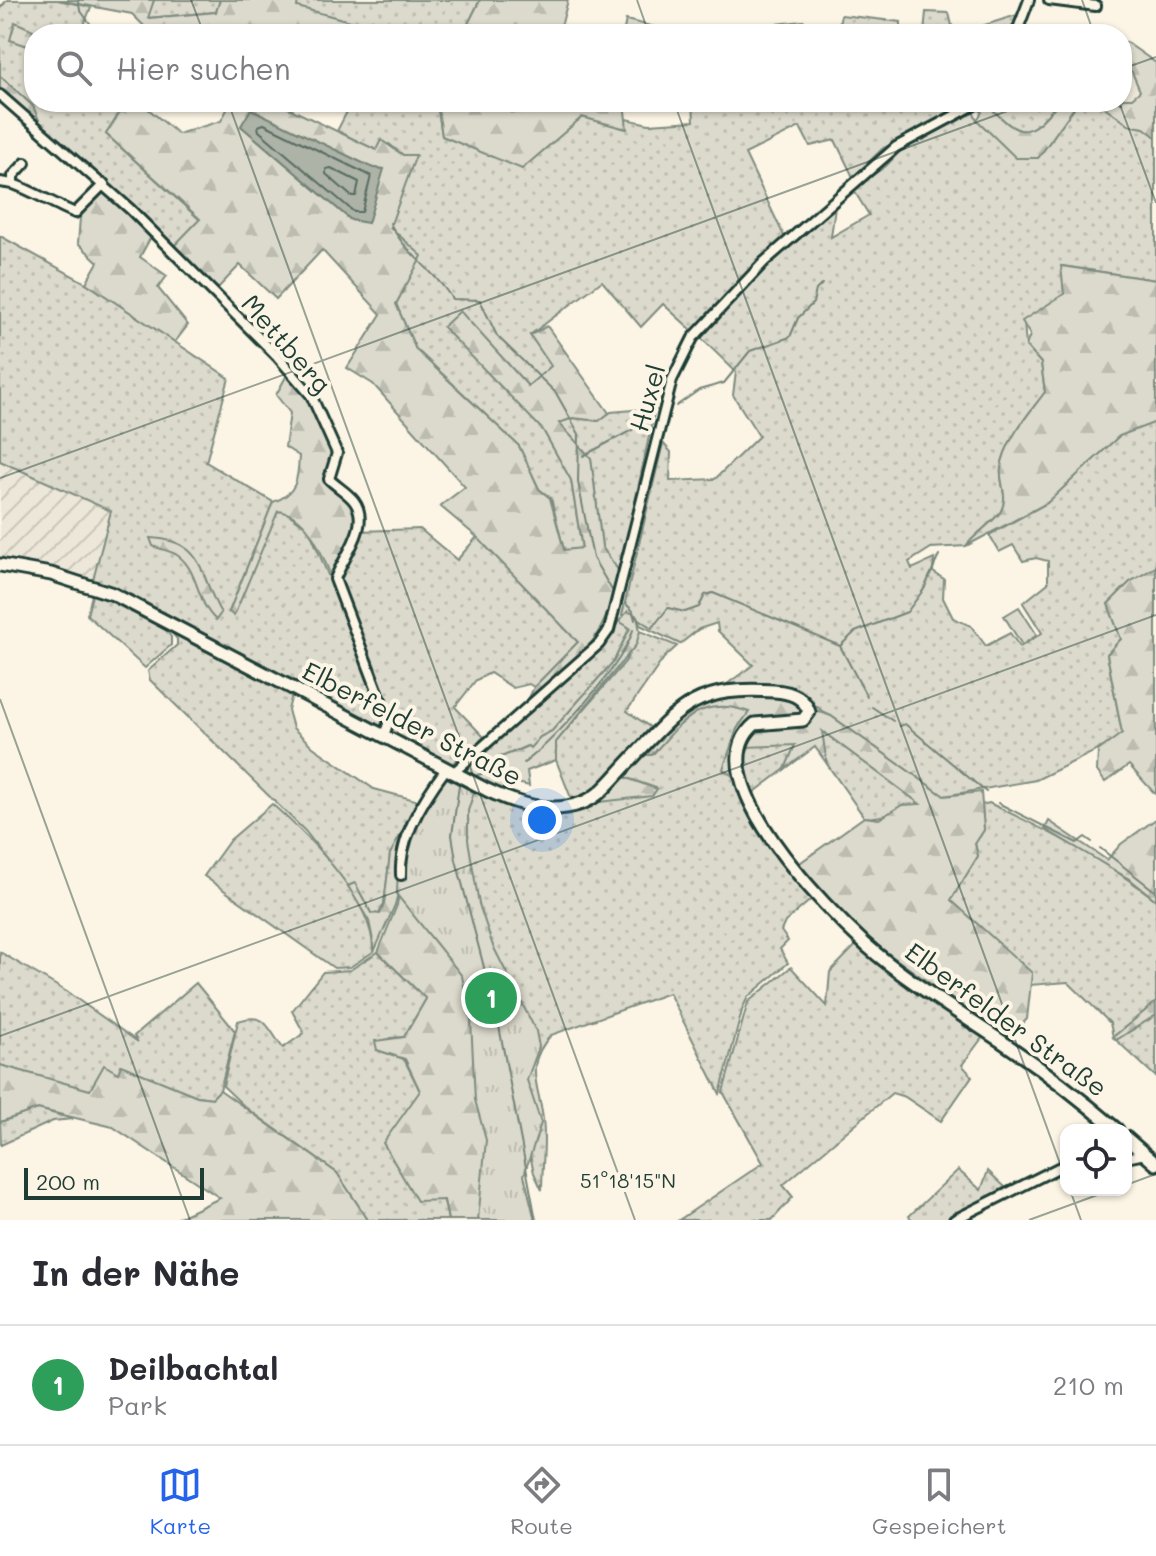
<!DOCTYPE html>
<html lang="de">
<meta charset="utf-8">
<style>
body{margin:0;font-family:Mali,sans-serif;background:#f2f2f3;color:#2b2b33}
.controls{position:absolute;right:24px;bottom:24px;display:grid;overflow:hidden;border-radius:16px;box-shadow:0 2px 6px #0004}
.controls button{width:72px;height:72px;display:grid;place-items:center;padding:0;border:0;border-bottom:2px solid #e1e1e2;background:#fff;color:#2b2b33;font:40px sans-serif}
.scale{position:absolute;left:24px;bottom:20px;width:180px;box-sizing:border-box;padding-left:8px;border:4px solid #1f3d34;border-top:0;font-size:22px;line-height:28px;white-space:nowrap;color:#1f3d34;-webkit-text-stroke:6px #fcf5e5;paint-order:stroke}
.you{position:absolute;left:542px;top:820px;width:28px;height:28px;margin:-20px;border:6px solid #fff;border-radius:50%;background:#1a73e8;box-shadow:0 0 0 12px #1a73e833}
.badge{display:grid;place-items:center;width:52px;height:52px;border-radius:50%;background:#2563eb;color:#fff;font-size:26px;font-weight:700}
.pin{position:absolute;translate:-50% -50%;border:4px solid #fff;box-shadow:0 2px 8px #0006}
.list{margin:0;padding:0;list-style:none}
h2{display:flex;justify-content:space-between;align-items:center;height:104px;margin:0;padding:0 32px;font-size:34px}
h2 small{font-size:26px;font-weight:400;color:#7c7c81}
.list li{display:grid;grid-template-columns:52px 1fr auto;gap:24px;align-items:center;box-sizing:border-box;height:120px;padding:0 32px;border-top:2px solid #e1e1e2}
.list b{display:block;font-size:30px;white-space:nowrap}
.list p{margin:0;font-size:26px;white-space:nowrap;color:#7c7c81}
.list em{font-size:26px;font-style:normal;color:#7c7c81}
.icon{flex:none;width:44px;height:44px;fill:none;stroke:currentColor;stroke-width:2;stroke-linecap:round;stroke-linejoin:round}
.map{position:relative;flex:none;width:1156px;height:1220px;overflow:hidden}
.search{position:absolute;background:#fff;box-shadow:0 2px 6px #0004;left:24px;right:24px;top:24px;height:88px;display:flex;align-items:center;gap:20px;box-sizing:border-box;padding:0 28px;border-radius:32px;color:#7c7c81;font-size:30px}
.sheet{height:224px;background:#fff}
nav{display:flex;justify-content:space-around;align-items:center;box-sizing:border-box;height:112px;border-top:2px solid #e1e1e2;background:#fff;font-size:22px;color:#7c7c81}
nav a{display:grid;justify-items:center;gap:4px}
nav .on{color:#2563eb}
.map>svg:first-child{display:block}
.built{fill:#ece7d8}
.industrial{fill:url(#industrial-furrows)}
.grass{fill:url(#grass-dots);stroke:#7e8c80;stroke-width:2}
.forest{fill:url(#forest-firs);stroke:#7e8c80;stroke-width:2;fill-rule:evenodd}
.park{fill:url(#park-tufts);stroke:#7e8c80;stroke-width:2}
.pitch{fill:#dcdacc;stroke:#7e8c80;stroke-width:2}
.water{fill:#aeb3a7;stroke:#758479;stroke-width:2}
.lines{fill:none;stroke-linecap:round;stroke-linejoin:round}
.shore{stroke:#586c62;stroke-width:2}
.stream{stroke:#758479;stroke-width:2}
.minor-casing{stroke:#1f3d34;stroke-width:14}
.major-casing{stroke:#1f3d34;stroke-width:17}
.minor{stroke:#fcf5e5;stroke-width:8}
.major{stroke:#fcf5e5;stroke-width:11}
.ticks{fill:none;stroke:#1f3d34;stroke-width:2;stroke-opacity:0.45}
.labels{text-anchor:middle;stroke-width:8;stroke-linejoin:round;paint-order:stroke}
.street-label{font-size:26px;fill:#1f3d34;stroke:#fcf5e5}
.ticks-label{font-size:20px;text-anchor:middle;fill:#1f3d34;stroke:#fcf5e5;stroke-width:8;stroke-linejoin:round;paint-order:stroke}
</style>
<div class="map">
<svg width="1156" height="1220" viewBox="0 0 1156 1220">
<defs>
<pattern id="industrial-furrows" width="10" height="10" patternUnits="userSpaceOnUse" patternTransform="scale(2)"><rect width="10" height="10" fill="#ece7d8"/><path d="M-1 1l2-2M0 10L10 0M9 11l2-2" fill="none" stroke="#cac7ba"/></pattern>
<pattern id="grass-dots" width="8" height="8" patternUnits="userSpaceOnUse" patternTransform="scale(2)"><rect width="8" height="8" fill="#dcdacc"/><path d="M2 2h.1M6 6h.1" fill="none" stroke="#bcbcb0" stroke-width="1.8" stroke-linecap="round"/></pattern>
<pattern id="forest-firs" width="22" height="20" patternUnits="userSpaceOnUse" patternTransform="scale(2)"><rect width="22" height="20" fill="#dcdacc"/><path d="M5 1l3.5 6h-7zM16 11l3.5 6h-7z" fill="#bcbcb0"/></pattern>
<pattern id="park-tufts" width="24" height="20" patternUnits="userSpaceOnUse" patternTransform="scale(2)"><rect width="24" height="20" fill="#dcdacc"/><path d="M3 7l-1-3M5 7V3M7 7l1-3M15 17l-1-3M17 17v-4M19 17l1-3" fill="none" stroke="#bcbcb0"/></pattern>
</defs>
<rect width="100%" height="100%" fill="#fcf5e5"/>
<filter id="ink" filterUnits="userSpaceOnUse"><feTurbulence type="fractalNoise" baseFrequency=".0125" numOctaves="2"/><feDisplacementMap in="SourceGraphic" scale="16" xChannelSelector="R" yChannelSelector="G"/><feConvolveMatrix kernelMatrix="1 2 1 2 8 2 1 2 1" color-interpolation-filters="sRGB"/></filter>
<g filter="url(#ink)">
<polygon class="built" points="1123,64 1132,72 1140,87 1132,98 1122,98"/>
<polygon class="industrial" points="0,461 111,511 92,584 0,562"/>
<g class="grass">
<polygon points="7,0 58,0 91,7 84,25 94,34 34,34 34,102 127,102 106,134 200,220 173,247 42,128 33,106 0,76 0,8"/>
<polygon points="154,0 220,0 216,12 147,18"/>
<polygon points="298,0 480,0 463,34 399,34 296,7"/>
<polygon points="926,12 949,13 954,34 924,34"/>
<polygon points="1020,14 1012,34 956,34"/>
<polygon points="841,15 901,22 901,34 837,34"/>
<polygon points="803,21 827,34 684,34"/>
<polygon points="352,102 437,102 442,136 522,168 582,117 626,129 626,119 649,124 694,121 693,102 970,102 882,149 853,177 835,140 810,146 800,127 745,154 785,238 694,332 663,304 641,327 602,281 530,335 552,366 528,386 460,312 444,326 543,430 571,480 582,549 564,550 551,498 539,489 519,446 415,348 396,304 421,256 389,227 403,155 389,144 376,150 337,131"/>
<path d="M 990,102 L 1059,102 C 1027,139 1022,140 987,104 Z"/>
<path d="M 1078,102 L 1098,102 L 1129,125 L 1145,128 L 1156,137 L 1156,280 L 1062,266 L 1064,294 L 1024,322 L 1026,346 L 1041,363 L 1045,392 C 1029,414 1005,440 1001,468 C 999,484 1009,496 1001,511 C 998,518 974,535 966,546 L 931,548 L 909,562 L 912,569 L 934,559 L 933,572 L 944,579 L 943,598 L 953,618 L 971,626 L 986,646 L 1010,633 L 1020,647 L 1042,633 L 1023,603 L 1048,583 L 1048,561 L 1036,558 L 1023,561 L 1013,545 L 999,552 L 989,535 L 1047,503 L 1119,436 L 1154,422 L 1156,567 L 1130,582 L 1108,604 L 1121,639 L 1107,654 L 1122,733 L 1114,742 L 1036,780 L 944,796 L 831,716 C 816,711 811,696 796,692 C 774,686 748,694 727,684 L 753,665 L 718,631 L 717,623 L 699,629 L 680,644 L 640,625 L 637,616 L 622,615 L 663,443 L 671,452 L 670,481 L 715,479 L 759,436 L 733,395 L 736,372 L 699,336 L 755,277 L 835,207 L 831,237 L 869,215 L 853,189 L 886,166 L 903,148 L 973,111 L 977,120 L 1039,157 Z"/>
<polygon points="0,236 86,283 229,378 206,462 273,502 229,612 234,615 277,511 286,512 309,529 388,720 384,733 92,584 111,511 0,461"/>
<polygon points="655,408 620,573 602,547 591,458 558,423 573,418 598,421 611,412"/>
<polygon points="420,529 457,560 477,537 578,642 534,687 529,684 513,688 490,673 476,680 455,707 484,737 452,764 388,733 391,720 337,585 359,531"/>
<polygon points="93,591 163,626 171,637 171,645 145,668 87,615"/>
<polygon points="619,621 630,627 614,661 552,731 540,737 530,749 527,746 492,761 477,759 604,645"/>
<polygon points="167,627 293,691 288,710 293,728 313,747 374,789 423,802 390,854 384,904 379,914 371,913 355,883 348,886 305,831 150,680 148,671 177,645 177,639"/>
<polygon points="640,631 677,646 664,658 627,711 654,730 594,794 573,803 556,760 556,742 625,662"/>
<path d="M 730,705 L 749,712 L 737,729 L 727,763 L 747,807 L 815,896 L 785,922 L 781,931 L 788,941 L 780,949 L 788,963 L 748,997 L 743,1007 L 720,1094 L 669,993 L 551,1035 C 523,1066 539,1084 543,1119 C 546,1142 542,1167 542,1190 L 534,1173 L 472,899 L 460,795 L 470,785 L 535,811 L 591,803 L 656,788 L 621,776 L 640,755 L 652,755 L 676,728 L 703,707 Z"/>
<path d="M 821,730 L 922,805 C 897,805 887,820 864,817 L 827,764 Z"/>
<polygon points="775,743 796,745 785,769 748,797 745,747"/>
<path d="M 989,803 C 1047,830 1105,860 1156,900 L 1156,1002 L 1113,1037 L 1110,1023 L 1068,982 L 1030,985 L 1031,973 L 950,900 L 978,856 L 975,843 L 984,830 L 982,805 Z"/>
<path d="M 272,804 C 308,836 375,901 373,952 L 350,967 L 334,968 L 204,876 L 230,840 Z"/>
<polygon points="859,942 985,1034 962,1065 972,1076 941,1121 905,1097 892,1093 783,1185 793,1197 772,1220 679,1220 763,1163 723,1092 748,1002 791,967 827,1006 830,972"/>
<polygon points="0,952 67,992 138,1042 134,1036 196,983 235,1031 220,1090 212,1098 197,1096 122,1066 118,1073 90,1091 0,1065"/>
<path d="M 378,952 L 426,999 L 404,1037 L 390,1038 L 377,1050 L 404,1059 L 420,1091 L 448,1220 L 368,1220 L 337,1173 L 245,1107 L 223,1086 L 238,1021 C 267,1011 267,1028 283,1048 L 304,1033 L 292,1011 L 323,972 L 350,970 Z"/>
<polygon points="1156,1015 1156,1077 1116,1040"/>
<polygon points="38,1109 73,1119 53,1121 1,1145 0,1122"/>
<polygon points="958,1170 981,1190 988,1171 1005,1187 949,1220 912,1220 909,1216"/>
</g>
<g class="forest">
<polygon points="58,0 154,0 148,18 216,12 220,0 298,0 297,7 399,34 239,34 220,27 151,33 132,14"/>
<polygon points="480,0 568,0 561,27 588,34 463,34"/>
<polygon points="626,20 684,34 623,34"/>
<polygon points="15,22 42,34 34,34 34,48 10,40"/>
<polygon points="1126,42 1156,63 1156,137 1144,128 1129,125 1098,102 1122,102 1122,98 1132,98 1140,91 1132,72 1122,64 1122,43"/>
<polygon points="0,76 33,106 42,128 0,92"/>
<path d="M 127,102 L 140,102 L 178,134 L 221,121 L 231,102 L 276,102 L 376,150 L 381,140 L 403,155 L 416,155 L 390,227 L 422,256 L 396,304 L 416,350 L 519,446 L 539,489 L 550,498 L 564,550 L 582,548 L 571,480 L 543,430 L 443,327 L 460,311 L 528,386 L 551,366 L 530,335 L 547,326 L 609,413 L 599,421 L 573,418 L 559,423 L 591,458 L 602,547 L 620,573 C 604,644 580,658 527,702 L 534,687 L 578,642 L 477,537 L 440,506 L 465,487 L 373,384 L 347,368 L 381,314 L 322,250 L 276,299 L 240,265 L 216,290 L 173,247 L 200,219 L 106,134 ZM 251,110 L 373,168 L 383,169 L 368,222 L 351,220 L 241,126 Z"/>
<polygon points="437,102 624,102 627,129 582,117 522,169 442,136"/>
<path d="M 1059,102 L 1078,102 L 1038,158 L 1016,158 L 977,120 L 982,112 L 979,109 L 987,104 C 1022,140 1027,139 1059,102 Z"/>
<polygon points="100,185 152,235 140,257 167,276 158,288 188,325 175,342 86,283 98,262 78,243 80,218"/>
<path d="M 1061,266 L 1156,280 L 1156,422 L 1119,436 L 1047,503 L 966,546 C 974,535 998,518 1001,511 C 1009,496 999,484 1001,468 C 1005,440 1029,414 1045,392 L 1041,363 L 1026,346 L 1030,335 L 1022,321 L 1064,294 Z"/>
<path d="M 288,373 L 311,398 L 335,452 L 328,474 L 357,513 L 356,529 L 335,586 C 323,559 312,515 278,511 L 234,616 L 229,612 L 273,502 C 297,494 298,479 299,456 L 285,447 L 290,413 L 276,395 Z"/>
<path d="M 150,538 C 206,540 199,576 221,613 L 216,620 C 196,603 199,570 177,555 C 171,551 160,549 153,546 Z"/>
<polygon points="1156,567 1156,795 1129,765 1105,782 1097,771 1098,751 1122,733 1107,654 1121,639 1108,604 1130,582"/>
<polygon points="628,611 637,616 640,631 636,645 556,742 556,760 527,771 529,786 513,782 509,797 464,773 477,759 492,761 528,746 530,748 540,737 552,731 614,661 630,628 619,621"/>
<path d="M 729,695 C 756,695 788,688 804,711 L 801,716 C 745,725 739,718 737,779 L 723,769 L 737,729 L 749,712 C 701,695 682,721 652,755 L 641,755 L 683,709 Z"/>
<polygon points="818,711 831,716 944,796 981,792 984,830 975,844 978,856 951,900 1032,973 1027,1019 1008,1039 868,939 797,865 864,817 879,819 902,805 920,804 822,731 827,764 815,747 785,769 795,745 745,747 753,730 812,716"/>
<polygon points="621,776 657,789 652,796 591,803"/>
<polygon points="418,812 395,905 375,950 369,921 348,886 355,883 371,913 380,914 384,904 390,854 412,813"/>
<polygon points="1156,819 1156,900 1131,880 1045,829 1049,821 1107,860 1121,844"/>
<polygon points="402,874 459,938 500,1119 493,1220 448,1220 444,1200 417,1201 383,1143 420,1091 405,1059 377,1050 375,1041 404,1037 426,999 378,952 397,905"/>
<polygon points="1156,1002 1156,1015 1116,1040 1113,1037"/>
<polygon points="0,1065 90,1090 104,1065 118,1073 121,1065 197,1096 212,1098 220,1090 337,1173 368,1220 173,1220 220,1198 113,1127 38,1109 0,1122"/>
</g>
<path class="park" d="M 445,777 L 474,792 L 468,811 L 468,840 L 479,904 L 493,946 L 536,1031 L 539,1047 L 527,1080 L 541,1123 L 524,1175 L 535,1220 L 478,1220 L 486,1140 L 475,1100 L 471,1020 L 462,976 L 397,895 C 396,855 415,802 445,777 Z"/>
<polygon class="pitch" points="1019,607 1037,635 1022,645 1004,616"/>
<polygon class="water" points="251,109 373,168 384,169 368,223 351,220 241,126"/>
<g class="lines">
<g class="shore">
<polygon points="264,124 371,176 362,212 354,212 259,131 258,126"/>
<polygon points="331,168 359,182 356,196 351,196 326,174 326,169"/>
</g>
<g class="stream">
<polyline points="78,0 80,10 98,34"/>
<path d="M 390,223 C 404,253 435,270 452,299 L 480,300 L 497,336 L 556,393 L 579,434 L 578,482 L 593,558 L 613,592"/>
<polyline points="676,406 699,390 724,383 750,351 790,337 798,318 813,303 816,290 822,284"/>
<polyline points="583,456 632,430 656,410"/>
<polyline points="625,603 633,611 635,620"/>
<polyline points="634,616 652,628 668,608 685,612 699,607 705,595 713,593 840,646 867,697"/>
<polyline points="840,646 855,632 907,612 924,589 939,555"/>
<polyline points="872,707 893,721"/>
<polyline points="900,726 905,724 986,792"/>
<path d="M 524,763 C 554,740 623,666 633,630"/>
<polyline points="477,775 502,769"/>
<polyline points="459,785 452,835 456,860 498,1021 536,1220"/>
<polyline points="998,803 1077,843 1085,837 1092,842"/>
<polyline points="1100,848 1156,892"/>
</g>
<g class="minor-casing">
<g id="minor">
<polyline points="1049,0 1096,6"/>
<polyline points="1016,34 1029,0"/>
<path d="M 0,95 L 130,209 L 277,356 L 311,395 L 337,453 L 329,479 C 337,487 347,492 354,501 C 372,525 343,557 335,579 L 389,721 L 384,736"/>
<path d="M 25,163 L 13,176 L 13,184 C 33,191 53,204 75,213 L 104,184"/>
<polyline points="0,182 13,184"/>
<polyline points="453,773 599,644 609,630 672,380 693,338 764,262 896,147 980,102"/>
<path d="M 401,875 C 399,837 424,798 446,769"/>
<polyline points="1126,1158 1145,1154"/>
<polyline points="954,1220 1066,1164"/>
</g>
</g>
<g class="major-casing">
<g id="major">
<path d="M 0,565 L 51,574 L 113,594 L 487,790 C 517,804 549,815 582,803 C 600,796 611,781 624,767 C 677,711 691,685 774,691 C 789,692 804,696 809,712 L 803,720 L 755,724 C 693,776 828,910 866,945 C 907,981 955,1010 1001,1041 C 1041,1068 1080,1098 1117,1130"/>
<polyline points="1126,1138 1156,1164"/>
</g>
</g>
<use href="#minor" class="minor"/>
<use href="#major" class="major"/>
</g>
</g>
<path class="ticks" d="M 191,0 L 204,34M 637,0 L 649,34M 1082,0 L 1094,34M 1122,69 L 1156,57M 228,102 L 635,1220M 674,102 L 1066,1180M 1119,102 L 1156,203M 0,478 L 1032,102M 0,699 L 190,1220M 0,1036 L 1156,615M 1126,1185 L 1156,1174M 1070,1190 L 1081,1220M 1029,1220 L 1111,1190"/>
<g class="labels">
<g class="street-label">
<text transform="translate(286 344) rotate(49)" y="9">Mettberg</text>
<text transform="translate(648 398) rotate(-74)" y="9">Huxel</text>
<text transform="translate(412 724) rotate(27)" y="9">Elberfelder Straße</text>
<text transform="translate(1006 1020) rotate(36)" y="9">Elberfelder Straße</text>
</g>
</g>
<g class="ticks-label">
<text x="628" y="1188">51°18'15"N</text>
</g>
</svg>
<div class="controls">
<button><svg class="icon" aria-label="locate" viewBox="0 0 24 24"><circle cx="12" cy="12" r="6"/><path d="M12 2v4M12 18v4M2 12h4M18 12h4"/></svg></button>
</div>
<div class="scale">200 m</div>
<div class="you"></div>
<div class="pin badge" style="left:491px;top:998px;background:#2e9e5b">1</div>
<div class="search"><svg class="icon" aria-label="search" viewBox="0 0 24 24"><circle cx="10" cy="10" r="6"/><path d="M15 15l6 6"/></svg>Hier suchen</div>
</div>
<section class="sheet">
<h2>In der Nähe<small></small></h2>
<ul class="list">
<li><span class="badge" style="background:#2e9e5b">1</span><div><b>Deilbachtal</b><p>Park</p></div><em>210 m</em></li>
</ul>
</section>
<nav>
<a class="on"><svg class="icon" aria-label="map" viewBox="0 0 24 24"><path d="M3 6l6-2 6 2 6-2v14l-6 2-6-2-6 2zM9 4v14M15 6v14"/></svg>Karte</a>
<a><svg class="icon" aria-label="directions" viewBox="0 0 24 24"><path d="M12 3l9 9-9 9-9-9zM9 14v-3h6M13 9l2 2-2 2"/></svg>Route</a>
<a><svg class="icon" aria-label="saved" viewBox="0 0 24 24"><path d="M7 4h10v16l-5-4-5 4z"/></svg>Gespeichert</a>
</nav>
